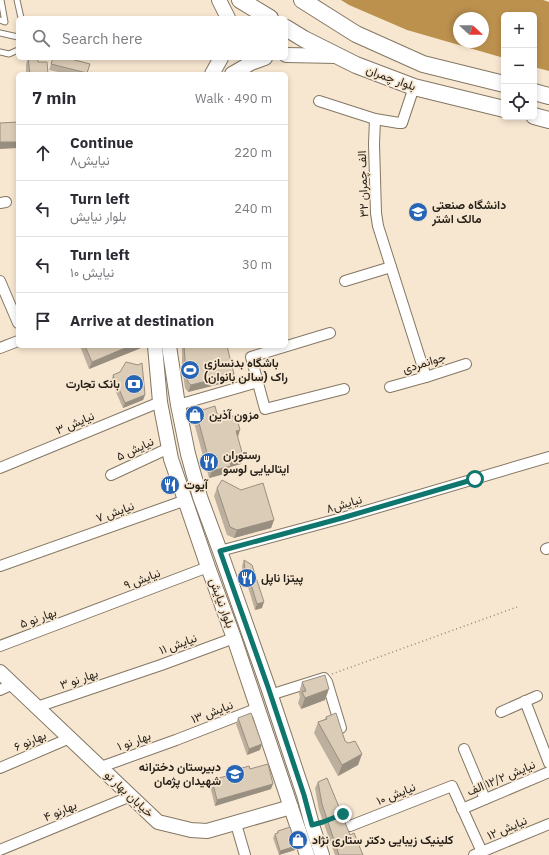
<!DOCTYPE html>
<meta charset="utf-8">
<style>
body{margin:0;font-family:"IBM Plex Sans",Vazirmatn,sans-serif;background:#f2f2f3;color:#2b2b33}
.controls{position:absolute;right:12px;top:12px;display:grid;overflow:hidden;border-radius:6px;box-shadow:0 2px 6px #0003}
.controls button{width:36px;height:36px;display:grid;place-items:center;padding:0;border:0;border-bottom:1px solid #e1e1e2;background:#fff;color:#2b2b33;font:20px sans-serif}
.compass{position:absolute;left:453px;top:12px;width:36px;height:36px;border-radius:50%;background:#fff;box-shadow:0 2px 6px #0003;rotate:111deg}
.stop{position:absolute;width:12px;height:12px;margin:-9px;border:3px solid #0f766e;border-radius:50%;background:#fff}
.stop.end{background:#0f766e;border-color:#fff;box-shadow:0 1px 4px #0008}
.list{margin:0;padding:0;list-style:none}
h2{display:flex;justify-content:space-between;align-items:center;height:52px;margin:0;padding:0 16px;font-size:17px}
h2 small{font-size:13px;font-weight:400;color:#7c7c81}
.list li{display:grid;grid-template-columns:26px 1fr auto;gap:12px;align-items:center;box-sizing:border-box;height:56px;padding:0 16px;border-top:1px solid #e1e1e2}
.list b{display:block;font-size:15px;white-space:nowrap}
.list p{margin:0;font-size:13px;white-space:nowrap;color:#7c7c81}
.list em{font-size:13px;font-style:normal;color:#7c7c81}
.icon{flex:none;width:22px;height:22px;fill:none;stroke:currentColor;stroke-width:2;stroke-linecap:round;stroke-linejoin:round}
.map{position:relative;flex:none;width:549px;height:855px;overflow:hidden}
.search{position:absolute;background:#fff;box-shadow:0 2px 6px #0003;left:16px;top:16px;width:272px;height:44px;display:flex;align-items:center;gap:10px;box-sizing:border-box;padding:0 14px;border-radius:6px;color:#7c7c81;font-size:15px}
.panel{position:absolute;background:#fff;box-shadow:0 2px 6px #0003;left:16px;top:72px;width:272px;height:276px;border-radius:6px}
.map>svg:first-child{display:block}
.water{fill:#bc914e;fill-rule:evenodd}
.lines{fill:none;stroke-linecap:round;stroke-linejoin:round}
.lane-casing{stroke:#847763;stroke-width:7}
.street-casing{stroke:#847763;stroke-width:12}
.secondary-casing{stroke:#847763;stroke-width:16}
.primary-casing{stroke:#847763;stroke-width:18}
.path{stroke:#938778;stroke-width:1.5;stroke-dasharray:1 3;stroke-linecap:butt}
.lane{stroke:#fff;stroke-width:5}
.street{stroke:#fff;stroke-width:10}
.secondary{stroke:#fff;stroke-width:14}
.primary{stroke:#fff;stroke-width:16}
.wall{fill:#bcaf9d}
.shaded-wall{fill:#998f80}
.building{fill:#dbccb7;stroke:#998f80}
.route{stroke:#0f766e;stroke-width:5}
.labels{text-anchor:middle;stroke-width:3.5;stroke-linejoin:round;paint-order:stroke}
.street-label{font-size:12px;fill:#251f17;stroke:#f7e7d1}
.poi-label{font-size:12px;font-weight:bold;fill:#251f17;stroke:#f7e7d1;text-anchor:start}
</style>
<div class="map">
<svg width="549" height="855" viewBox="0 0 549 855">
<rect width="100%" height="100%" fill="#f7e7d1"/>
<path class="water" d="M 341,0 L 543,0 L 549,2 L 549,71 L 534,67 L 534,15 L 504,15 L 504,58 L 407,30 L 349,5 ZM 459,18 L 483,18 L 483,42 L 459,42 Z"/>
<g class="lines">
<g class="lane-casing">
<g id="lane">
<polyline points="17,0 21,18"/>
<polyline points="0,20 5,22 1,0"/>
<polyline points="0,33 18,37"/>
<polyline points="0,52 9,54 18,50"/>
</g>
</g>
<g class="street-casing">
<g id="street">
<polyline points="414,87 402,123 399,123 375,119 374,144 376,213 378,226 426,377"/>
<polyline points="319,101 375,119"/>
<polyline points="0,203 6,202"/>
<polyline points="0,281 18,323"/>
<polyline points="345,281 391,267"/>
<polyline points="330,333 251,357 265,409 344,389"/>
<polyline points="0,348 18,341"/>
<polyline points="390,387 426,377 466,364"/>
<polyline points="178,405 258,382"/>
<polyline points="0,468 160,402"/>
<polyline points="111,475 169,448"/>
<polyline points="546,549 549,548"/>
<polyline points="220,551 342,518 549,457"/>
<polyline points="0,566 186,500"/>
<polyline points="0,646 208,567"/>
<polyline points="0,690 13,684"/>
<polyline points="270,695 324,678 327,682 341,728"/>
<polyline points="525,701 549,763"/>
<polyline points="37,707 161,665 234,638"/>
<polyline points="501,712 537,696"/>
<polyline points="464,749 485,799"/>
<polyline points="101,767 176,740 258,708"/>
<polyline points="0,768 70,738"/>
<polyline points="462,809 549,772"/>
<polyline points="236,824 245,855"/>
<polyline points="350,826 452,786 482,852"/>
<polyline points="0,850 131,796"/>
<polyline points="474,855 549,824"/>
</g>
</g>
<g class="secondary-casing">
<g id="secondary">
<polyline points="219,0 228,18"/>
<polyline points="286,55 337,56"/>
<polyline points="212,74 221,58"/>
<polyline points="232,74 251,63 265,58"/>
<polyline points="155,346 160,402 171,459 208,567 234,638 307,855"/>
<polyline points="169,346 178,405 188,454 200,497 220,551 268,687 304,795 312,825 322,855"/>
<polyline points="0,672 158,822 191,830 207,831 291,807"/>
</g>
</g>
<g class="primary-casing">
<g id="primary">
<polyline points="240,0 270,18"/>
<polyline points="302,0 356,34 423,64 504,84"/>
<polyline points="286,28 304,39 356,65 414,87 504,109"/>
<polyline points="534,92 549,96"/>
<polyline points="534,116 549,120"/>
</g>
</g>
<polyline class="path" points="332,674 517,607"/>
<use href="#lane" class="lane"/>
<use href="#street" class="street"/>
<use href="#secondary" class="secondary"/>
<use href="#primary" class="primary"/>
</g>
<g class="wall">
<polygon points="28,58 38,58 38,62 48,74 26,74 26,64"/>
<polygon points="53,58 67,58 90,64 87,74 67,74 49,70"/>
<polygon points="80,346 142,346 141,348 89,369"/>
<polygon points="182,346 227,346 232,381 188,392 185,388 182,367"/>
<polygon points="113,375 145,395 143,400 123,408 111,381"/>
<polygon points="196,412 217,414 224,419 238,436 241,464 230,467 228,473 209,478 193,419"/>
<polygon points="217,488 274,520 271,528 234,538 227,535 214,496"/>
<polygon points="244,560 262,608 255,610 248,587 246,587 243,576 242,566"/>
<polygon points="302,682 325,700 301,709 298,703 300,697 299,693"/>
<polygon points="326,717 345,741 362,754 358,765 338,776 314,733 318,722 325,719"/>
<polygon points="238,718 260,750 247,755 236,724"/>
<polygon points="250,769 271,789 215,806 210,786 212,780 227,776 229,772"/>
<polygon points="318,782 350,835 363,855 335,855 319,810 315,788"/>
<polygon points="278,831 296,846 295,850 279,855 273,838 275,834 277,833"/>
</g>
<g class="shaded-wall">
<polygon points="0,142 18,142 18,148 0,149"/>
<polygon points="130,346 142,346 141,348 89,369 92,362"/>
<polygon points="234,374 232,381 188,392 191,385"/>
<polygon points="145,395 143,400 123,408 125,403"/>
<polygon points="240,430 238,437 236,431"/>
<polygon points="243,456 241,464 230,467 228,473 209,478 212,471 229,460"/>
<polygon points="274,520 271,528 234,538 237,530"/>
<polygon points="248,581 250,581 248,587 246,587"/>
<polygon points="264,602 262,608 255,610 257,604"/>
<polygon points="329,689 325,700 301,709 305,698"/>
<polygon points="262,744 260,750 247,755 249,749"/>
<polygon points="362,754 358,765 338,776 342,765"/>
<polygon points="273,784 271,789 215,806 217,800"/>
<polygon points="296,846 295,850 279,855 280,851"/>
</g>
<g class="building">
<polygon points="28,58 38,58 38,62 47,62 48,74 30,74"/>
<polygon points="53,58 67,58 90,64 87,73 51,64"/>
<polygon points="18,122 18,142 0,142 0,123"/>
<polygon points="85,346 130,346 92,362"/>
<polygon points="184,346 227,346 234,374 191,385 188,382 185,360"/>
<polygon points="126,362 138,365 142,363 145,395 125,403 113,375 120,372"/>
<polygon points="215,406 217,414 223,413 224,419 236,415 240,430 236,431 243,456 229,460 231,466 212,471 196,412"/>
<polygon points="222,480 241,490 263,483 274,520 237,530 230,527 217,488"/>
<polygon points="244,560 252,565 264,602 257,604 250,581 248,581 245,571"/>
<polygon points="325,675 329,689 305,698 302,692 306,691 302,682"/>
<polygon points="251,713 262,744 249,749 238,718"/>
<polygon points="336,713 345,741 348,743 352,742 355,741 362,754 342,765 318,722 327,719 326,717"/>
<polygon points="268,764 273,784 217,800 212,780 230,775 229,772 249,766 250,769"/>
<polygon points="327,778 339,807 350,835 354,833 363,855 339,855 322,804 318,782"/>
<polygon points="290,827 296,846 280,851 275,834 278,833 278,831"/>
</g>
<g class="lines">
<polyline class="route" points="343,814 323,822 312,825 304,795 268,687 220,551 342,518 475,479"/>
</g>
<defs>
<g id="university-disc" transform="scale(1)"><circle r="9.5" fill="#2664b6" stroke="#f7e7d1"/><path d="M0-5L7-2L0 1L-7-2ZM-4 1L0 2.5L4 1V4Q0 6-4 4Z" fill="#fff"/></g>
<g id="stadium-disc" transform="scale(1)"><circle r="9.5" fill="#2664b6" stroke="#f7e7d1"/><path d="M0-5a6.5 5 0 1 0 0 10a6.5 5 0 1 0 0-10ZM-3.5-1.8h7v3.6h-7Z" fill="#fff"/></g>
<g id="bank-disc" transform="scale(1)"><circle r="9.5" fill="#2664b6" stroke="#f7e7d1"/><path d="M-6-4H6V4H-6ZM0-2.3a2.3 2.3 0 1 0 0 4.6a2.3 2.3 0 1 0 0-4.6Z" fill="#fff"/></g>
<g id="shop-disc" transform="scale(1)"><circle r="9.5" fill="#2664b6" stroke="#f7e7d1"/><path d="M-5-2.5h2.3a2.7 3.5 0 0 1 5.4 0H5L5.5 6h-11ZM-1.5-2.5h3a1.5 2.3 0 0 0-3 0Z" fill="#fff"/></g>
<g id="restaurant-disc" transform="scale(1)"><circle r="9.5" fill="#2664b6" stroke="#f7e7d1"/><path d="M-5-6h1v4h1v-4h1v4h1v-4h1v5L-1.5 .5V6h-2V.5L-5-1ZM5-6V6H3V1.5H1.5Q1.5-4 5-6Z" fill="#fff"/></g>
<g id="school-disc" transform="scale(1)"><circle r="9.5" fill="#2664b6" stroke="#f7e7d1"/><path d="M0-5L7-2L0 1L-7-2ZM-4 1L0 2.5L4 1V4Q0 6-4 4Z" fill="#fff"/></g>
</defs>
<g fill-rule="evenodd">
<use href="#university-disc" x="418" y="212"/>
<use href="#stadium-disc" x="190" y="370"/>
<use href="#bank-disc" x="134" y="384"/>
<use href="#shop-disc" x="195" y="415"/>
<use href="#restaurant-disc" x="209" y="462"/>
<use href="#restaurant-disc" x="170" y="485"/>
<use href="#restaurant-disc" x="247" y="578"/>
<use href="#school-disc" x="235" y="774"/>
<use href="#shop-disc" x="298" y="840"/>
</g>
<g class="labels">
<g class="street-label">
<text transform="translate(391 78) rotate(20)" y="4">بلوار چمران</text>
<text transform="translate(363 184) rotate(-92)" y="4">۳۲ الف چمران</text>
<text transform="translate(424 363) rotate(-17)" y="4">جوانمردی</text>
<text transform="translate(75 423) rotate(-23)" y="4">نیایش ۳</text>
<text transform="translate(135 449) rotate(-25)" y="4">نیایش ۵</text>
<text transform="translate(344 504) rotate(-16)" y="4">نیایش۸</text>
<text transform="translate(115 512) rotate(-20)" y="4">نیایش ۷</text>
<text transform="translate(142 579) rotate(-21)" y="4">نیایش ۹</text>
<text transform="translate(222 603) rotate(70)" y="4">بلوار نیایش</text>
<text transform="translate(38 618) rotate(-20)" y="4">۵ بهار نو</text>
<text transform="translate(178 644) rotate(-20)" y="4">نیایش ۱۱</text>
<text transform="translate(79 679) rotate(-19)" y="4">۳ بهار نو</text>
<text transform="translate(212 712) rotate(-21)" y="4">نیایش ۱۳</text>
<text transform="translate(30 741) rotate(-23)" y="4">۶ بهارنو</text>
<text transform="translate(134 741) rotate(-20)" y="4">۱ بهار نو</text>
<text transform="translate(501 778) rotate(-23)" y="4">نیایش ۱۲/۲ الف</text>
<text transform="translate(129 794) rotate(43)" y="4">خیابان بهار نو</text>
<text transform="translate(396 794) rotate(-22)" y="4">نیایش ۱۰</text>
<text transform="translate(60 811) rotate(-23)" y="4">۴ بهارنو</text>
<text transform="translate(507 828) rotate(-23)" y="4">نیایش ۱۲</text>
</g>
<g class="poi-label">
<text x="432" y="209">دانشگاه صنعتی<tspan x="432" dy="14">مالک اشتر</tspan></text>
<text x="204" y="367">باشگاه بدنسازی<tspan x="204" dy="14">راک (سالن بانوان)</tspan></text>
<text x="120" y="388" text-anchor="end">بانک تجارت</text>
<text x="209" y="419">مزون آذین</text>
<text x="223" y="459">رستوران<tspan x="223" dy="14">ایتالیایی لوسو</tspan></text>
<text x="184" y="489">آیوت</text>
<text x="261" y="582">پیتزا ناپل</text>
<text x="221" y="771" text-anchor="end">دبیرستان دخترانه<tspan x="221" dy="14">شهیدان پژمان</tspan></text>
<text x="312" y="844">کلینیک زیبایی دکتر ستاری نژاد</text>
</g>
</g>
</svg>
<div class="controls">
<button>+</button>
<button>−</button>
<button><svg class="icon" aria-label="locate" viewBox="0 0 24 24"><circle cx="12" cy="12" r="6"/><path d="M12 2v4M12 18v4M2 12h4M18 12h4"/></svg></button>
</div>
<svg class="compass" viewBox="-18 -18 36 36"><path d="M0-13l5 13h-10z" fill="#e53935"/><path d="M0 13l5-13h-10z" fill="#7c7c81"/></svg>
<div class="stop" style="left:475px;top:479px"></div>
<div class="stop end" style="left:343px;top:814px"></div>
<div class="search"><svg class="icon" aria-label="search" viewBox="0 0 24 24"><circle cx="10" cy="10" r="6"/><path d="M15 15l6 6"/></svg>Search here</div>
<section class="panel">
<h2>7 min<small>Walk · 490 m</small></h2>
<ul class="list">
<li><svg class="icon" aria-label="ahead" viewBox="0 0 24 24"><path d="M12 20V5M6 11l6-6 6 6"/></svg><div><b>Continue</b><p>نیایش۸</p></div><em>220 m</em></li>
<li><svg class="icon" aria-label="left" viewBox="0 0 24 24"><path d="M17 20v-9H6M10 6l-5 5 5 5"/></svg><div><b>Turn left</b><p>بلوار نیایش</p></div><em>240 m</em></li>
<li><svg class="icon" aria-label="left" viewBox="0 0 24 24"><path d="M17 20v-9H6M10 6l-5 5 5 5"/></svg><div><b>Turn left</b><p>۱۰ نیایش</p></div><em>30 m</em></li>
<li><svg class="icon" aria-label="arrive" viewBox="0 0 24 24"><path d="M6 21V4h12l-3 4 3 4H6"/></svg><div><b>Arrive at destination</b></div></li>
</ul>
</section>
</div>
